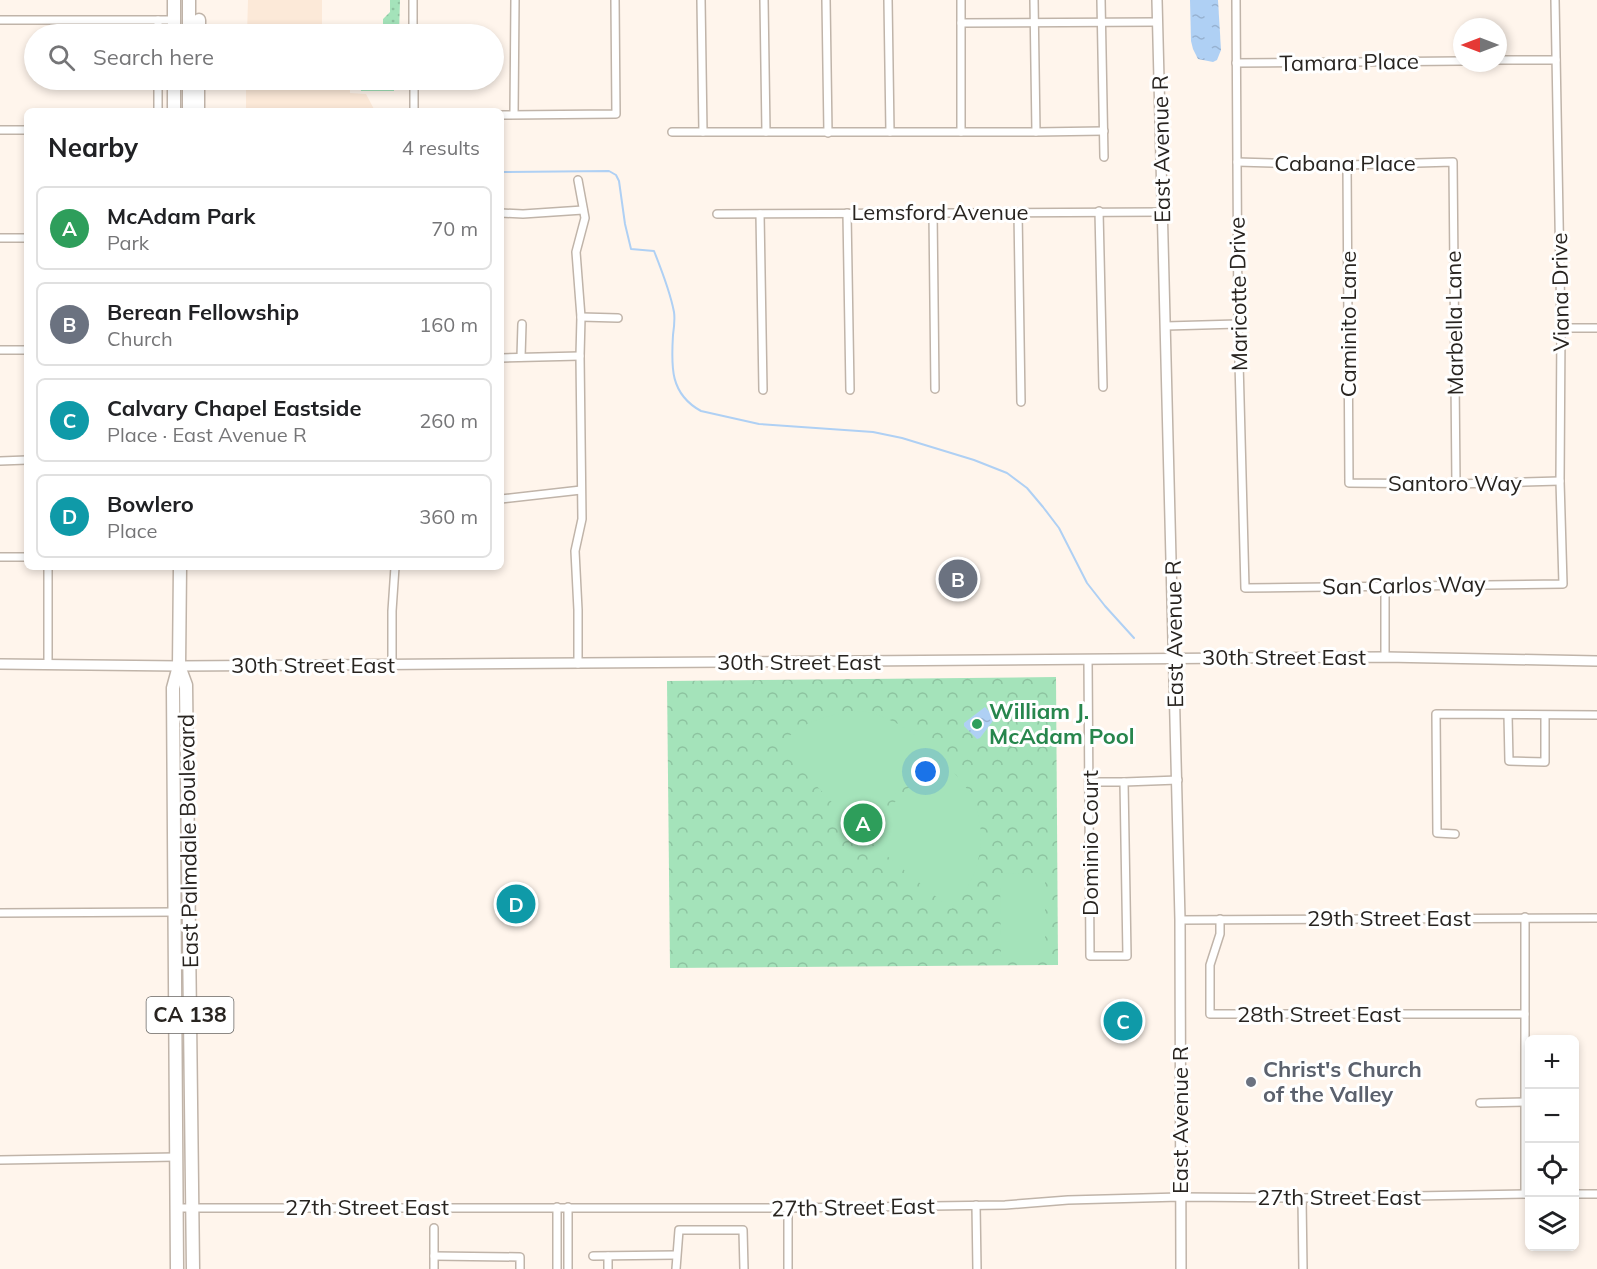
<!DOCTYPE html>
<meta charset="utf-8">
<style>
body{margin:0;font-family:Mulish,sans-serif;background:#f2f2f2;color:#202124}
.controls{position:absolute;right:18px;bottom:18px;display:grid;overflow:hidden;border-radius:9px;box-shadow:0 3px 9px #0003}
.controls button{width:54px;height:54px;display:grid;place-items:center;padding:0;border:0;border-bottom:2px solid #e0e0e0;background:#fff;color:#202124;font:30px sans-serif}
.compass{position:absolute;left:1453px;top:18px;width:54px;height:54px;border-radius:50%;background:#fff;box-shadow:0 3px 9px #0003;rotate:270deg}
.you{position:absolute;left:926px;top:772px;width:21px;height:21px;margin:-15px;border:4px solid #fff;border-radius:50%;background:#1a73e8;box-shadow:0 0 0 9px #1a73e833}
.badge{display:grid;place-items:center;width:39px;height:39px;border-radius:50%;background:#0f766e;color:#fff;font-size:20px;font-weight:700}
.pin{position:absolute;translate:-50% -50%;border:3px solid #fff;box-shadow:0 2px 6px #0006}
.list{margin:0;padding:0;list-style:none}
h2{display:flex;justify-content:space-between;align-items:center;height:78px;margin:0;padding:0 24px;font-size:26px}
h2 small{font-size:20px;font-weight:400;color:#757577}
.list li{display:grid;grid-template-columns:39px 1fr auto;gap:18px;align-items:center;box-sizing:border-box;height:84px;margin:0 12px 12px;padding:0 12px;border:2px solid #e0e0e0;border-radius:9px}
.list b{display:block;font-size:22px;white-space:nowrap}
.list p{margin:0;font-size:20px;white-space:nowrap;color:#757577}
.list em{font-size:20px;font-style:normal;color:#757577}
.icon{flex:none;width:33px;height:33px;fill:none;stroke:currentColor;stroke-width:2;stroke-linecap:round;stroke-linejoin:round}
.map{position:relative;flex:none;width:1597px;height:1269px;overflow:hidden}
.search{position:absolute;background:#fff;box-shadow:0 3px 9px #0003;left:24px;top:24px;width:480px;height:66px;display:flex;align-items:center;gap:15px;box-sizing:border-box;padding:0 21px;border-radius:33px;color:#757577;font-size:22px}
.panel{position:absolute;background:#fff;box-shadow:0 3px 9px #0003;left:24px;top:108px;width:480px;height:462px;border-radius:9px}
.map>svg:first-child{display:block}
.built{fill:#fce9d8}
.grass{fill:url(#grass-dots)}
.forest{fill:url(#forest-crowns)}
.garden{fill:#a4e3ba}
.water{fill:url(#water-ripples)}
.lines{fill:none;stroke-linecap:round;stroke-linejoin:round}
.stream{stroke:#afd0f4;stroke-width:2}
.street-casing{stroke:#c0b4a9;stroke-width:10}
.secondary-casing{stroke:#c0b4a9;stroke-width:12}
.highway-casing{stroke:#c0b4a9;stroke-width:15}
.street{stroke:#fff;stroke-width:7}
.secondary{stroke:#fff;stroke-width:9}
.highway{stroke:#fff;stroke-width:12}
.leisure-dot{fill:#2e9e5b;stroke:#fff;stroke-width:2}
.worship-dot{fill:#6b7280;stroke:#fff;stroke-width:2}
.labels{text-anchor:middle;stroke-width:6;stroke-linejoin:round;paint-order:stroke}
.shield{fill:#fff;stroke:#686663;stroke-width:1.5}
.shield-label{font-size:21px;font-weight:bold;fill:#282420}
.street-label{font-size:22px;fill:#282420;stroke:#fff}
.leisure-label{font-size:22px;font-weight:bold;fill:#27864d;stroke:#fff;text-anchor:start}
.worship-label{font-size:22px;font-weight:bold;fill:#5b616d;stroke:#fff;text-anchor:start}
</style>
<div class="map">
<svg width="1597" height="1269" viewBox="0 0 1597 1269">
<defs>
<pattern id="grass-dots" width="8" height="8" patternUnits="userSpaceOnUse" patternTransform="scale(1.5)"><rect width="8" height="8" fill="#a4e3ba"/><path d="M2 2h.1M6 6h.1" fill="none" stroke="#8dc3a0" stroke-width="1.8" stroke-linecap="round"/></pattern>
<pattern id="forest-crowns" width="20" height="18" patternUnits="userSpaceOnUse" patternTransform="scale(1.5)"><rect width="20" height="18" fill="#a4e3ba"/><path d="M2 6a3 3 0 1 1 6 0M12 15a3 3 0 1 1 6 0" fill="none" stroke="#8dc3a0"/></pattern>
<pattern id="water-ripples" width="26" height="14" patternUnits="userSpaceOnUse" patternTransform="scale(1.5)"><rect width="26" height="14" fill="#afd0f4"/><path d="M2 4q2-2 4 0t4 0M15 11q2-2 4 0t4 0" fill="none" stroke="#97b2d1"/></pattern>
</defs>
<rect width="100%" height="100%" fill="#fff5ec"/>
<g class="built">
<polygon points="248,0 322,0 322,26 350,32 350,34 247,34"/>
<polygon points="246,80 350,80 350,93 366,94 375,111 246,111"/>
</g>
<polygon class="grass" points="390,0 400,0 399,34 394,34 394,26 383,26 383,19 390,12"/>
<g class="forest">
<polygon points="360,80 394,80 394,91 361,91"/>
<polygon points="1056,677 1058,965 670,968 667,681"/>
</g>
<g class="garden">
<path d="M 865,711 C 898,721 910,730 935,753 L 859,831 L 779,746 C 802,720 832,713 865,711 Z"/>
<path d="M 938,756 C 949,767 961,779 969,792 C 991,830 981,879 951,909 L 863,836 Z"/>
<polygon points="1045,873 1045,958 1001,958 1000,874"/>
</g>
<g class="water">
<polygon points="1190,0 1218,0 1221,50 1217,60 1213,62 1198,59 1193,49 1191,41"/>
<polygon points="985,707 995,718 980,738 977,739 964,726 964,723"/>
</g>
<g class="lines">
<path class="stream" d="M 501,172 L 609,171 L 616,175 L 619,181 L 625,224 L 631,249 L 654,251 C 662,271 670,291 674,312 C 675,319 674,328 673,335 C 671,367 670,394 701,411 L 759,424 L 873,432 L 902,438 L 974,460 L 1007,473 L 1027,488 L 1043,507 L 1059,528 L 1087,583 L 1105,606 L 1134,638"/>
<g class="street-casing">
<g id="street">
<polyline points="413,0 413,34"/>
<polyline points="701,0 703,132"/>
<polyline points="764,0 766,132"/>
<polyline points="826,0 828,133"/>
<polyline points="888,0 890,132"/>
<polyline points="961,0 961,132"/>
<polyline points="1034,0 1036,132"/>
<polyline points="1101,0 1104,157"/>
<polyline points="1236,0 1238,324 1245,588 1563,584 1560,481 1561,328 1555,0"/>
<polyline points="0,20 174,20"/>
<polyline points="158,20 158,34"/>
<polyline points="961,23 1158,22"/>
<polyline points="1498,60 1556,60"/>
<polyline points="1236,63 1462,61"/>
<polyline points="158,80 158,111"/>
<polyline points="414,80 414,111"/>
<polyline points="514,114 515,0"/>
<polyline points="501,115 616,114 615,0"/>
<polyline points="0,130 27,130"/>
<polyline points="672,132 1036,132 1104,131"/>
<polyline points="1237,162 1347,165 1453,162 1456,484"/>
<polyline points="1347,165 1349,483 1456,484 1560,481"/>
<polyline points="578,180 585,218 576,252 581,317 580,356 582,519 575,551 578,610 578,664"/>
<polyline points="1099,211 1103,387"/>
<polyline points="933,212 935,389"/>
<polyline points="1018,212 1021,402"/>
<polyline points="501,213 523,214 583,210"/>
<polyline points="847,213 850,390"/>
<polyline points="717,214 1162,212"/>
<polyline points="760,214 763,390"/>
<polyline points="0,238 27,238"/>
<polyline points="581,317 618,318"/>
<polyline points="1166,326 1238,324"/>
<polyline points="1561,328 1597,328"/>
<polyline points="0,350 27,350"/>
<polyline points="521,357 522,324"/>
<polyline points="501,358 580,356"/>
<polyline points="0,461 27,460"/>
<polyline points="501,499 581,490"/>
<polyline points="0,557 27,557"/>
<polyline points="48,567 48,665"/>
<polyline points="1385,585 1385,657"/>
<polyline points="1088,659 1090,956 1127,956 1124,782 1090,782"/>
<polyline points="392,664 392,611 395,567"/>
<polyline points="1508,715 1509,761 1545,762 1545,716"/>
<polyline points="1124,782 1178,780"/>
<polyline points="1455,834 1437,833 1436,714 1597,715"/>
<polyline points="0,913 175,912"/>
<polyline points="1525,917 1525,1194"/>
<polyline points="1220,919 1220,934 1210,965 1210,1014 1525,1014"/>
<polyline points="1180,920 1597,918"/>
<polyline points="1480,1103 1525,1102"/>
<polyline points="0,1160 176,1157"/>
<polyline points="1574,1194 1597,1194"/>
<polyline points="1302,1198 1303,1269"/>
<polyline points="976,1205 977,1269"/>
<polyline points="177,1208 788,1208 1005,1205 1068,1200 1180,1197 1302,1198 1530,1194"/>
<polyline points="788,1208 788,1269"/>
<polyline points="434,1228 434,1269"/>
<polyline points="434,1256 520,1257 520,1269"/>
<polyline points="593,1256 676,1255"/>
<polyline points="557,1269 557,1207"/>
<polyline points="568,1269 568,1207"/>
<polyline points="608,1269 608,1256"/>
<polyline points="676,1269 679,1230 743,1230 744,1269"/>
</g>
</g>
<g class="secondary-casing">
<g id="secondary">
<polyline points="1157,0 1180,920 1181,1269"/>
<polyline points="0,664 179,666 1385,657 1597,661"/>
</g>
</g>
<g class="highway-casing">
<g id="highway">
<polyline points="174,34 174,0"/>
<polyline points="189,34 189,0"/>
<polyline points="199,34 199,20"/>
<polyline points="174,111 174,80"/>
<polyline points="189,111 189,80"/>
<polyline points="198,111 198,80"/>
<polyline points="179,666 186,685 193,1269"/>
<polyline points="177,1269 173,688 179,666 180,567"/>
</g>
</g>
<use href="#street" class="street"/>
<use href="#secondary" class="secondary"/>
<use href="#highway" class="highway"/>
</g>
<circle class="leisure-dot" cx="977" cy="724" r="6"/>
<circle class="worship-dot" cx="1251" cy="1082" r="6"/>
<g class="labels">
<rect class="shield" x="146.5" y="997" width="87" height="36" rx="4.5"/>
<g class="shield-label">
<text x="190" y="1022">CA 138</text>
</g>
<g class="street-label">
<text transform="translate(1349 62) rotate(-1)" y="8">Tamara Place</text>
<text transform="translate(1161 149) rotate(-91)" y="8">East Avenue R</text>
<text x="1345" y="171">Cabana Place</text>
<text x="940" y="220">Lemsford Avenue</text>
<text transform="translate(1560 292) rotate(-91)" y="8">Viana Drive</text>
<text transform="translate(1238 294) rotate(-91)" y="8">Maricotte Drive</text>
<text transform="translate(1454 323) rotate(-91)" y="8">Marbella Lane</text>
<text transform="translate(1348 324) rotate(-90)" y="8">Caminito Lane</text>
<text x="1455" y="491">Santoro Way</text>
<text transform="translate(1404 585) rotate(-1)" y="8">San Carlos Way</text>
<text transform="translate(1174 634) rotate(-91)" y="8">East Avenue R</text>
<text x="1284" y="665">30th Street East</text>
<text x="799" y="670">30th Street East</text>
<text x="313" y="673">30th Street East</text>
<text transform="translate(188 841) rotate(-91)" y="8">East Palmdale Boulevard</text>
<text transform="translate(1090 843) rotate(-90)" y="8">Dominio Court</text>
<text x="1389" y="926">29th Street East</text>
<text x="1319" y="1022">28th Street East</text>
<text transform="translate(1180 1120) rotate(-90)" y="8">East Avenue R</text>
<text x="1339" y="1205">27th Street East</text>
<text x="367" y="1215">27th Street East</text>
<text transform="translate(853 1207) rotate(-1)" y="8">27th Street East</text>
</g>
<g class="leisure-label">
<text x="989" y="719">William J.<tspan x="989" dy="25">McAdam Pool</tspan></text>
</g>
<g class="worship-label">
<text x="1263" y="1077">Christ's Church<tspan x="1263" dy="25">of the Valley</tspan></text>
</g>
</g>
</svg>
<div class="controls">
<button>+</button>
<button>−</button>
<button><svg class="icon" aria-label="locate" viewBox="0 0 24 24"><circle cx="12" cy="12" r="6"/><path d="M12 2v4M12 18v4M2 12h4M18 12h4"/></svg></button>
<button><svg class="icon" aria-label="layers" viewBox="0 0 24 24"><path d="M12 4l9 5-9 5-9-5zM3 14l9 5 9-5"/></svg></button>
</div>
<svg class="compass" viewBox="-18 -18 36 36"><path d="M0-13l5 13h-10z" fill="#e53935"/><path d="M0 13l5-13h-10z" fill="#757577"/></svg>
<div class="you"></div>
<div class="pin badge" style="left:863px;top:823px;background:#2e9e5b">A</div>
<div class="pin badge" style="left:958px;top:579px;background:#6b7280">B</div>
<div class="pin badge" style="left:1123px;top:1021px;background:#0f9aa8">C</div>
<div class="pin badge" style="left:516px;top:904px;background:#0f9aa8">D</div>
<div class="search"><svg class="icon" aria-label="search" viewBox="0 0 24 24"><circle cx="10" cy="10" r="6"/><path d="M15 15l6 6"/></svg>Search here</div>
<section class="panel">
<h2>Nearby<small>4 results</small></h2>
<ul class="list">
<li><span class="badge" style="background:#2e9e5b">A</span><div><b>McAdam Park</b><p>Park</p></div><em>70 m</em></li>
<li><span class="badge" style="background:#6b7280">B</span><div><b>Berean Fellowship</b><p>Church</p></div><em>160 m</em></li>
<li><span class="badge" style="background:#0f9aa8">C</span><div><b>Calvary Chapel Eastside</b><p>Place · East Avenue R</p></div><em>260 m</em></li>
<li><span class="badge" style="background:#0f9aa8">D</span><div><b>Bowlero</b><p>Place</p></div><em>360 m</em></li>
</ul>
</section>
</div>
